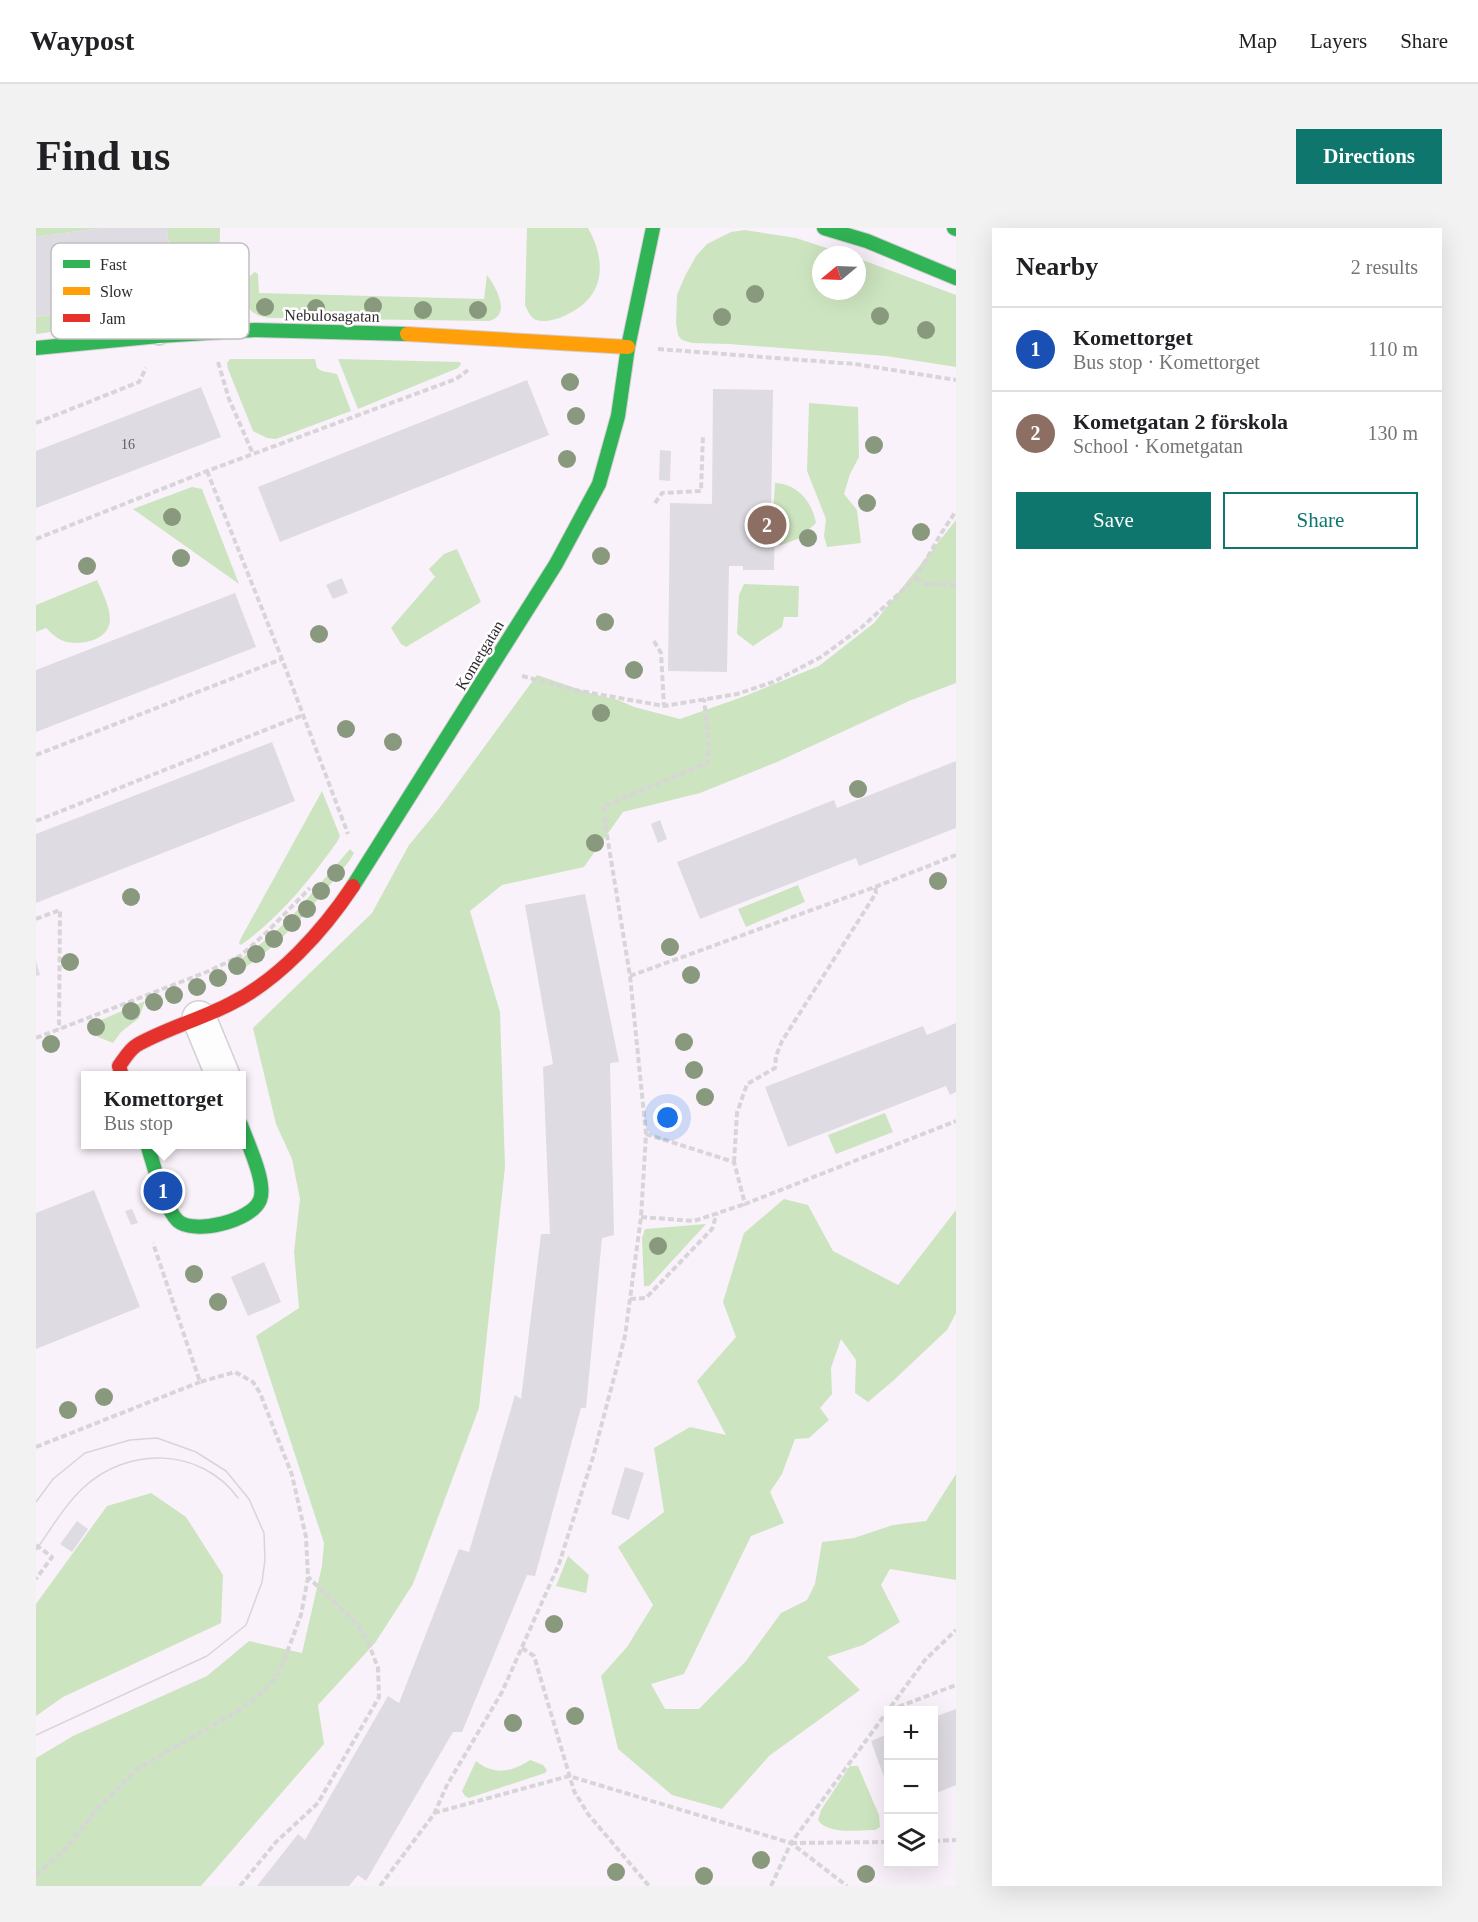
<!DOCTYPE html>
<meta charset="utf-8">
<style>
body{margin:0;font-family:Georgia,serif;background:#f2f2f2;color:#202124}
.controls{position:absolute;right:18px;bottom:18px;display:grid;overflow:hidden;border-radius:0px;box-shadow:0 6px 24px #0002}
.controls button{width:54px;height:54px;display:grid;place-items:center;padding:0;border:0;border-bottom:2px solid #e0e0e0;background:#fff;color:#202124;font:30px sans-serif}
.compass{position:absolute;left:776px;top:18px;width:54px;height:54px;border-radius:50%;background:#fff;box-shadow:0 6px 24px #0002;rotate:251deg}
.you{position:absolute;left:632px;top:890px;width:21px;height:21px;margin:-15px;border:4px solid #fff;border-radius:50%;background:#1a73e8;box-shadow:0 0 0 9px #1a73e833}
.badge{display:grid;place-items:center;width:39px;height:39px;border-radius:50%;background:#0f766e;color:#fff;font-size:20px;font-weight:700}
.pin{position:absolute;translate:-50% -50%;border:3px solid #fff;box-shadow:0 2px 6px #0006}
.popup{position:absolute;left:45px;top:843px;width:165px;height:78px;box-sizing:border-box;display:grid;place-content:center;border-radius:0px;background:#fff;filter:drop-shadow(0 2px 4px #0005);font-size:20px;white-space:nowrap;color:#757577}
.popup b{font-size:22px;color:#202124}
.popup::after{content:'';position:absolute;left:50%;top:100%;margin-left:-12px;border:12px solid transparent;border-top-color:#fff}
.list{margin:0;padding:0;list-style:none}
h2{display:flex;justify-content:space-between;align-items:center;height:78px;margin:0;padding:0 24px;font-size:26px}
h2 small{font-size:20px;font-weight:400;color:#757577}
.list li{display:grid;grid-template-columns:39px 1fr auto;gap:18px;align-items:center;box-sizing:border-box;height:84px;padding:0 24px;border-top:2px solid #e0e0e0}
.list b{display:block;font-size:22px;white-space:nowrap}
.list p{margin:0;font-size:20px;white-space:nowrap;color:#757577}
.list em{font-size:20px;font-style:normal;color:#757577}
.actions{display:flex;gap:12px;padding:18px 24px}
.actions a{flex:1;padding:14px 0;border:2px solid #0f766e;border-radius:0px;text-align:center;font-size:21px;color:#0f766e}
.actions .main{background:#0f766e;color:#fff}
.icon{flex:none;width:33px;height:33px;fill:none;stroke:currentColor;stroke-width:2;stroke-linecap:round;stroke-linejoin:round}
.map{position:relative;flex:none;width:920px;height:1658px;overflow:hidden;border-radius:0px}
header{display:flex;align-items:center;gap:36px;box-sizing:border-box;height:84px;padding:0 30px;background:#fff;border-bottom:2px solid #e0e0e0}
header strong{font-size:28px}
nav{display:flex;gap:33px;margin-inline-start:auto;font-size:21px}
.intro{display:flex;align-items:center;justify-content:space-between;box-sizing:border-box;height:144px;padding:0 36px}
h1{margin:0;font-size:42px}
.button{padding:15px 27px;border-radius:0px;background:#0f766e;color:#fff;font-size:21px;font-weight:700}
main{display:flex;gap:36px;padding:0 36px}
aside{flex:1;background:#fff;border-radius:0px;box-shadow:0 6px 24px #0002}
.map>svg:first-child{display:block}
.green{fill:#cde4c0}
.building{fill:#dfdbe2}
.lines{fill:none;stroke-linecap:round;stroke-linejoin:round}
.lane-casing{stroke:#d6cfd5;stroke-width:20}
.street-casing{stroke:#d6cfd5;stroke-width:36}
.fast-casing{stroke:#d6cfd5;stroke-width:16}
.slow-casing{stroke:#d6cfd5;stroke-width:16}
.jam-casing{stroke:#d6cfd5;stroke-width:16}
.path{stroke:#d8d5d8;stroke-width:4;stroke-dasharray:6 3;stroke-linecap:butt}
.lane{stroke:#fefdfe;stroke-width:16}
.street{stroke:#fefdfe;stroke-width:33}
.fast{stroke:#30b455;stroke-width:14}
.slow{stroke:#ff9f0a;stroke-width:14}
.jam{stroke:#e5322d;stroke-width:14}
.tram{stroke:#d8d5d8;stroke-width:1.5}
.tree{fill:#89997e}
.labels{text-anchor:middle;stroke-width:5;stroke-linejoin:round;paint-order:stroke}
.number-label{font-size:14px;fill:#5e595f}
.street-label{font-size:16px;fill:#302a30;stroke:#fff}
.key{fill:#fff;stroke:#c1bfc1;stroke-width:1.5}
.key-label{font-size:16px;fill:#302a30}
</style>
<header>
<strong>Waypost</strong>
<nav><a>Map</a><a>Layers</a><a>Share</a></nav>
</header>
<div class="intro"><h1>Find us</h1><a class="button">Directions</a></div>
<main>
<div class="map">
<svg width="920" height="1658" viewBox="0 0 920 1658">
<rect width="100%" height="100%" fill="#faf2fa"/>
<g class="green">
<polygon points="0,0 64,0 0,9"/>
<polygon points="131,0 184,0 183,54 179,56 171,50 155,68 162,75 158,88 148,86 139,71"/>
<path d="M 491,0 L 552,0 C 571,33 569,69 532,86 C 523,91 509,95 500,92 C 494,89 492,83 489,77 Z"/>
<polygon points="709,2 760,10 812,27 785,27 785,63 821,63 821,30 920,67 920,139 850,128 693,116 656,115 646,112 642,107 640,95 641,67 649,48 660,28 671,16 695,4"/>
<path d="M 219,44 L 222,46 L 223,65 L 448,71 L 451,47 C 460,59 476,87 453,93 L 235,90 C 230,89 224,89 220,86 C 204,78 205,53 219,44 Z"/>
<polygon points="109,75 108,87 101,93 0,106 0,89"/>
<polygon points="194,131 279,131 281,140 286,143 301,146 315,183 240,211 231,210 217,203 192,141 191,135"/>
<polygon points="302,131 424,134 425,136 422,140 322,181"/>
<polygon points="773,175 822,179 823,229 814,246 808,266 821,282 825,315 791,319 788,308 790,291 771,243"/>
<path d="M 739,255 C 762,256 776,274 780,295 L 764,310 L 743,318 L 742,288 L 737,287 Z"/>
<polygon points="156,259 166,261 203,356 97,281"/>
<polygon points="920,292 920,455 873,473 741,534 664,565 587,584 548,639 466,657 434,683 464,784 469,939 443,1180 377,1356 339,1415 282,1477 288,1516 165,1658 0,1658 0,1530 37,1508 171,1448 213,1413 266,1425 286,1338 288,1315 220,1108 263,1080 258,1024 264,971 256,931 240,896 217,800 336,685 373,617 402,582 501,447 557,466 582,472 598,479 644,491 709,468 783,438 838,395"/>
<polygon points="421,321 445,374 370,419 365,416 355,400 399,349 393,341 408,326"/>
<path d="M 61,352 C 66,364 74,378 74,392 C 73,414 40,419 25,412 C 19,409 15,405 10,400 L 0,404 L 0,377 Z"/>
<polygon points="708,356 763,358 762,389 748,389 746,399 717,418 701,406 703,367"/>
<path d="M 286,563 L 304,608 L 301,614 C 274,652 243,690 205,717 L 203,715 L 205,710 Z"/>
<path d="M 314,621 L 318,625 L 314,632 C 280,675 245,718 198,747 L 197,737 L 237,706 L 257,687 Z"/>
<polygon points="762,657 769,674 710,699 702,681"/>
<polygon points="109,773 103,790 85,804 77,815 62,809 54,801 56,796"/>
<polygon points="849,885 857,904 800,926 792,907"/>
<polygon points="748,971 772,977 797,1023 862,1057 920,982 920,1085 911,1102 858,1152 832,1174 819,1165 820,1132 805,1111 795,1140 796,1166 784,1180 793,1192 773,1210 759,1211 746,1246 734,1264 748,1295 715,1308 648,1446 615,1456 629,1481 663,1481 710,1433 745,1385 771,1372 779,1356 786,1314 818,1310 857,1297 890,1293 920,1246 920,1352 854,1341 845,1357 864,1394 827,1417 791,1429 824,1462 733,1528 686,1581 636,1567 582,1521 565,1448 591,1419 617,1377 582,1319 628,1284 618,1220 654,1199 690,1207 661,1153 700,1109 687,1074 708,1005"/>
<polygon points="670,996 613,1058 608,1058 606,1010 609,1001"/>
<polygon points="115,1265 150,1289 187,1347 185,1395 27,1469 0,1488 0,1376 71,1278"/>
<polygon points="532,1328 553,1347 550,1365 520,1358"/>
<path d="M 494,1532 L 507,1537 L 511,1542 L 509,1545 L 433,1570 L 429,1568 L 426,1563 L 440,1533 C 457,1547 475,1545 494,1532 Z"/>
<path d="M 814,1538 L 822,1538 L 843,1587 L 844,1599 L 839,1602 C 824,1602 791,1607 782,1592 L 785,1582 Z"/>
</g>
<g class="building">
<polygon points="64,0 131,0 139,71 0,89 0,9"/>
<polygon points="491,152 513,207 244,314 222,259"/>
<polygon points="165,159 185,209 0,280 0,223"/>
<polygon points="677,161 737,162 735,291 739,291 738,342 707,342 707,338 693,338 691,444 632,443 634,275 676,276"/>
<polygon points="624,222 635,223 634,253 623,252"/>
<polygon points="306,350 312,365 297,371 290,357"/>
<polygon points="199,365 220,419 0,504 0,442"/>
<polygon points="236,514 259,573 0,675 0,606"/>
<polygon points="920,533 920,600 823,638 820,630 664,691 641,634 798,572 801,580"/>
<polygon points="624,592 631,611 622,615 615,596"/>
<polygon points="549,666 583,834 574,835 578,1007 566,1010 550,1180 545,1180 499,1348 491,1347 426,1504 417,1504 330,1653 322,1647 313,1658 221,1658 262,1606 269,1612 352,1468 363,1475 423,1321 433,1324 479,1167 485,1171 505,1006 514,1006 507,839 517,836 489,677"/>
<polygon points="0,733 4,747 0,748"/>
<polygon points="920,795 920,864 914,867 910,858 752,919 729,859 887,798 891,807"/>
<polygon points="58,962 104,1079 0,1121 0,985"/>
<polygon points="96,981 102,995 95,997 89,983"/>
<polygon points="228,1034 245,1074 212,1088 195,1049"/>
<polygon points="589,1239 608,1245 593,1292 575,1286"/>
<polygon points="41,1293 52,1301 36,1324 24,1316"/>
<polygon points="920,1481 920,1557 898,1566 898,1489"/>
<polygon points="852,1506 852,1560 835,1513"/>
</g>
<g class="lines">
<g class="lane-casing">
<polyline id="lane" points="120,74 123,108"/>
</g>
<g class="street-casing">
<polyline id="street" points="163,790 187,848"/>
</g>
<g class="fast-casing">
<g id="fast">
<polyline points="788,0 831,13 920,50"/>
<polyline points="918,0 920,1"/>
<polyline points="0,120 123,108 219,102 371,106"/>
<polyline points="317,658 520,336 563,256 582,188 592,119 617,0"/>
<path d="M 111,916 C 117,934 128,980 142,993 C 158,1007 216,993 224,972 C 231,955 211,914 205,897"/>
</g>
</g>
<g class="slow-casing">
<polyline id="slow" points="371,106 592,119"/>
</g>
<g class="jam-casing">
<path id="jam" d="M 86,848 L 83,838 C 88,831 94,821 101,817 C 129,801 165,791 194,776 C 243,752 287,703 317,658"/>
</g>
<g class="path">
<polyline points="622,121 819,136 920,152"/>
<polyline points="182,134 193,171 217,226"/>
<polyline points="0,195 103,154 110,140"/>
<polyline points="171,243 246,431 312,606"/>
<polyline points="619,275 626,265 665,263 667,207"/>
<polyline points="0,311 171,243 420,151 432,142"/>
<polyline points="879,351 890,356 920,357"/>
<polyline points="618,413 625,425 628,478"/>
<polyline points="486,448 539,462 628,478 701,466 737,454 785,429 826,399 879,351 906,304 920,283"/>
<polyline points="0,527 246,431"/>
<polyline points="0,593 267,487"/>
<polyline points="0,691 24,682 23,801"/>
<polyline points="594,748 839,659 920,627"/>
<polyline points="0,810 173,743 204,728 231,704 274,660"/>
<polyline points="610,906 698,934 709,976 920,893"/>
<polyline points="698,934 701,885 711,856 739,840 740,828 746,813 840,665 839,659"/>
<polyline points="605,989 658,993 709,976"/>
<polyline points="594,1071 610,1070 676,1001 681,985"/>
<polyline points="0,1219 164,1154"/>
<polyline points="0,1317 16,1329 0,1351"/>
<polyline points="486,1420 498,1428 538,1563 552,1586 613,1658"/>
<polyline points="854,1482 920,1457"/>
<polyline points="398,1585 533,1548 755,1615 811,1658"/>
<polyline points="898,1613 920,1612"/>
<polyline points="755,1615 852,1614"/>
<polyline points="0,1647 31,1619 62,1580 101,1541 205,1481 228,1463 244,1443 265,1387 272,1349 270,1309 256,1247 224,1165 217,1154 199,1144 164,1154 117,1015"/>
<polyline points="204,1658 240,1614 282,1575 343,1469 342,1440 332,1414 320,1395 272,1349"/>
<polyline points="344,1658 398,1586 411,1557 466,1464 523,1336 557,1229 589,1108 605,989 610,906 594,748 569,595 568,578 671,535 673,518 668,471"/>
<polyline points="735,1658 755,1615 889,1432 920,1402"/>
</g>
<use href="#lane" class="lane"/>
<use href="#street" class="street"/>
<use href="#fast" class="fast"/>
<use href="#slow" class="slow"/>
<use href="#jam" class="jam"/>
<g class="tram">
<polyline points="0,1274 17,1251 49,1225 94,1212 121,1210 160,1224 190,1243 213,1271 228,1305 229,1332 226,1354 210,1397 171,1428 0,1507"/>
<path d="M 0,1322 C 15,1301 28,1278 47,1260 C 91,1218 165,1219 202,1270"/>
</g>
</g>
<g class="tree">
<circle cx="156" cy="39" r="9"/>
<circle cx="719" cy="66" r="9"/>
<circle cx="337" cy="78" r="9"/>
<circle cx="229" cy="79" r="9"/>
<circle cx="280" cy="80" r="9"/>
<circle cx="387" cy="82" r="9"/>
<circle cx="442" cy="82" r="9"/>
<circle cx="844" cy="88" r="9"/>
<circle cx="686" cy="89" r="9"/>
<circle cx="890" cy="102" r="9"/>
<circle cx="534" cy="154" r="9"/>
<circle cx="540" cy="188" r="9"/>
<circle cx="838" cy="217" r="9"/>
<circle cx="531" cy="231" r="9"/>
<circle cx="831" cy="275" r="9"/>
<circle cx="136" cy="289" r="9"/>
<circle cx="885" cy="304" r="9"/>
<circle cx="772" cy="310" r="9"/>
<circle cx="565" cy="328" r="9"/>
<circle cx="145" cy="330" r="9"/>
<circle cx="51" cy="338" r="9"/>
<circle cx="569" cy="394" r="9"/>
<circle cx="283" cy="406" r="9"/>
<circle cx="598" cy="442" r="9"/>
<circle cx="565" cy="485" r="9"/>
<circle cx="310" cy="501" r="9"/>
<circle cx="357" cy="514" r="9"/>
<circle cx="822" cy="561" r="9"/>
<circle cx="559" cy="615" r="9"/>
<circle cx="300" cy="645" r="9"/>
<circle cx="902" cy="653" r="9"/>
<circle cx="285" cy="663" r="9"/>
<circle cx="95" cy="669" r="9"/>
<circle cx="271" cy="681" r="9"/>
<circle cx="256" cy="695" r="9"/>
<circle cx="238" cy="711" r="9"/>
<circle cx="634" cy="719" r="9"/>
<circle cx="220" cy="726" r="9"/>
<circle cx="34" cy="734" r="9"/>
<circle cx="201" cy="738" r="9"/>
<circle cx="655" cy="747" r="9"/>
<circle cx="182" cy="750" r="9"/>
<circle cx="161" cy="759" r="9"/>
<circle cx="138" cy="767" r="9"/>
<circle cx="118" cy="774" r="9"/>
<circle cx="95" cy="783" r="9"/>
<circle cx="60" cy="799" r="9"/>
<circle cx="648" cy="814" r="9"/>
<circle cx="15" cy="816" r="9"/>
<circle cx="658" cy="842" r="9"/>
<circle cx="669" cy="869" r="9"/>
<circle cx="622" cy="1018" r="9"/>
<circle cx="158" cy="1046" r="9"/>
<circle cx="182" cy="1074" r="9"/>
<circle cx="68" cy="1169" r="9"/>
<circle cx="32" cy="1182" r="9"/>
<circle cx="518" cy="1396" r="9"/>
<circle cx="539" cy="1488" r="9"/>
<circle cx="477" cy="1495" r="9"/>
<circle cx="725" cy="1632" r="9"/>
<circle cx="580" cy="1644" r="9"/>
<circle cx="830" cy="1646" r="9"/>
<circle cx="668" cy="1648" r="9"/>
</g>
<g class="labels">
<g class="number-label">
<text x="92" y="221">16</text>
</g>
<g class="street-label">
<text transform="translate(296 87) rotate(1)" y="6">Nebulosagatan</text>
<text transform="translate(443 427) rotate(-59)" y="6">Kometgatan</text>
</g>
</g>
<rect x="15" y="15" width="198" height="96" rx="9" class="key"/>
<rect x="27" y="32" width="27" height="8" fill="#30b455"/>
<rect x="27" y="59" width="27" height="8" fill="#ff9f0a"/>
<rect x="27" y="86" width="27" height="8" fill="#e5322d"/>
<g class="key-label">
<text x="64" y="42">Fast</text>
<text x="64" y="69">Slow</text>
<text x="64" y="96">Jam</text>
</g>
</svg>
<div class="controls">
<button>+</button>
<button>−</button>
<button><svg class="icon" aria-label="layers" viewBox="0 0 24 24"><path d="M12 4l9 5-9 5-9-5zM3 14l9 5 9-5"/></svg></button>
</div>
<svg class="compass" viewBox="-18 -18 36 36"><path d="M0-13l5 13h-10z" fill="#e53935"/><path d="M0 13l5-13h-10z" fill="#757577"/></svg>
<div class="you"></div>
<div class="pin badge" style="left:127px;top:963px;background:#1a4fb4">1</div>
<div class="popup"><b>Komettorget</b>Bus stop</div>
<div class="pin badge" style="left:731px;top:297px;background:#8d6e63">2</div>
</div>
<aside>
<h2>Nearby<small>2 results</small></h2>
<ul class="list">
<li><span class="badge" style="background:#1a4fb4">1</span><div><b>Komettorget</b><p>Bus stop · Komettorget</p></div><em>110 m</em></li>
<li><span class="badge" style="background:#8d6e63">2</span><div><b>Kometgatan 2 förskola</b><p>School · Kometgatan</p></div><em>130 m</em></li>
</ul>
<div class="actions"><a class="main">Save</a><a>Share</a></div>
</aside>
</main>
